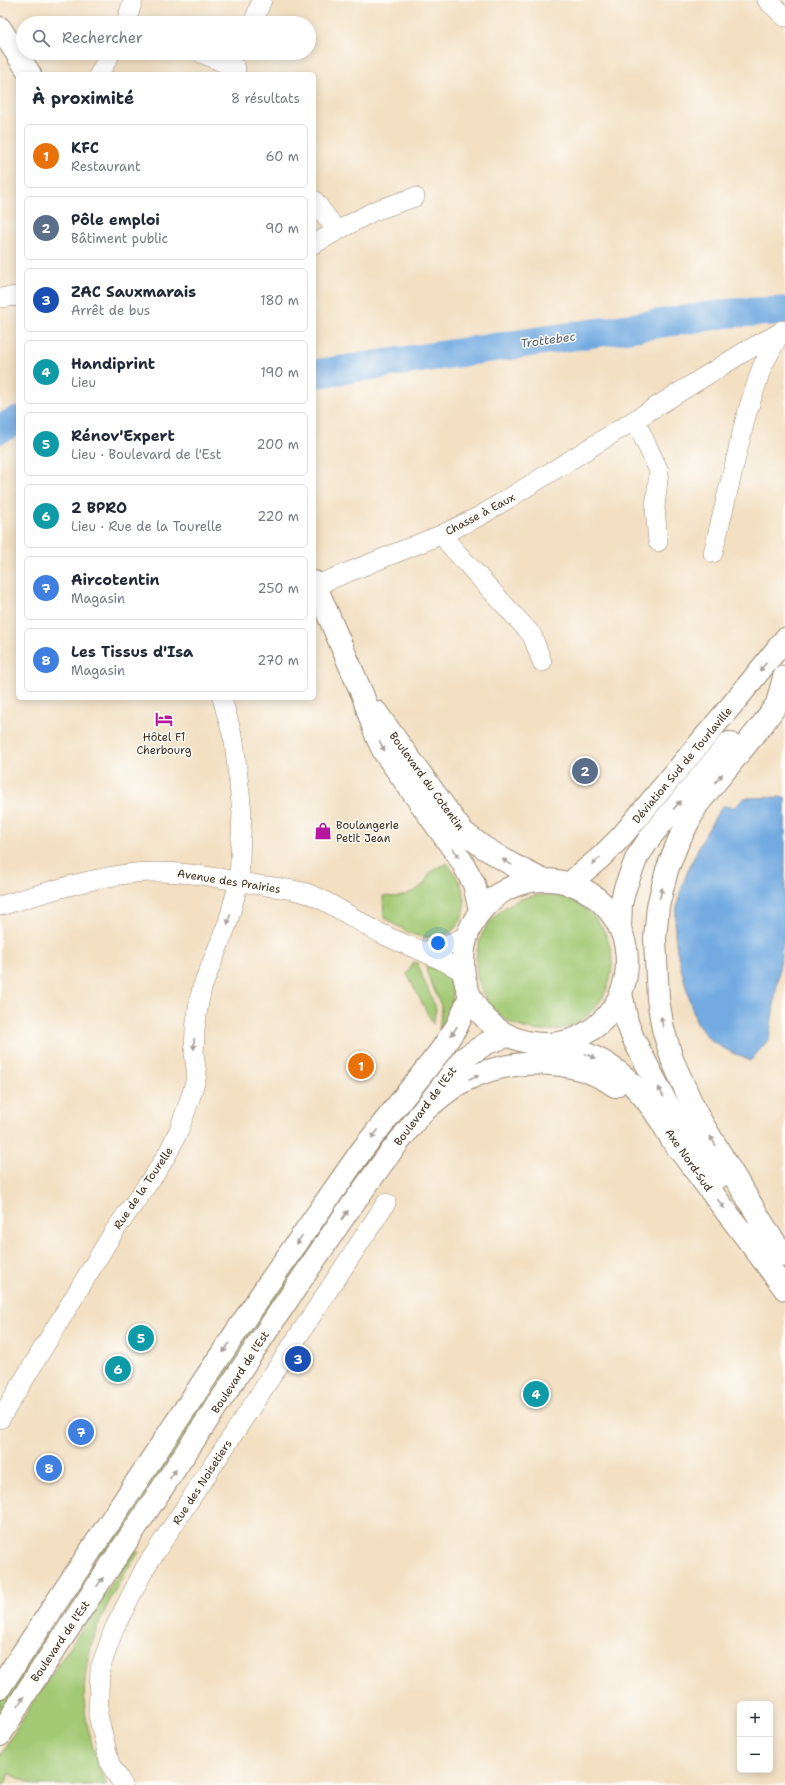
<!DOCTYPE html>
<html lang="fr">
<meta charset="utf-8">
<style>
body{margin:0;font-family:"Shantell Sans",sans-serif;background:#f2f2f3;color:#1f2937}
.controls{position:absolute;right:12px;bottom:12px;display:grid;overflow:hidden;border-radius:6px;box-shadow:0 2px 10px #0003}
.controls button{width:36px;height:36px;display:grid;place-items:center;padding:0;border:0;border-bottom:1px solid #e0e1e3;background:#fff;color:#1f2937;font:20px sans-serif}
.you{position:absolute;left:438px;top:943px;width:14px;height:14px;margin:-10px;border:3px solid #fff;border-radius:50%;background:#1a73e8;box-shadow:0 0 0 6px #1a73e833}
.badge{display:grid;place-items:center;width:26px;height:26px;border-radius:50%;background:#db2777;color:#fff;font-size:13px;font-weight:700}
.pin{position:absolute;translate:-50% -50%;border:2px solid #fff;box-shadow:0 1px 4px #0006}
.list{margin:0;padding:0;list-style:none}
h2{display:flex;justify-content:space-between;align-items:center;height:52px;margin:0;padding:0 16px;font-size:17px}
h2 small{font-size:13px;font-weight:400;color:#747a83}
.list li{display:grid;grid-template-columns:26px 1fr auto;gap:12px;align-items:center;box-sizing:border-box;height:64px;margin:0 8px 8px;padding:0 8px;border:1px solid #e0e1e3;border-radius:6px}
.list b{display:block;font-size:15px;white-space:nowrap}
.list p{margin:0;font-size:13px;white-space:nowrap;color:#747a83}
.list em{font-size:13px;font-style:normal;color:#747a83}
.icon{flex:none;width:22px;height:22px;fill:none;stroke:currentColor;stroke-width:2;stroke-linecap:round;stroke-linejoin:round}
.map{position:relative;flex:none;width:785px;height:1785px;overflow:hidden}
.search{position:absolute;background:#fff;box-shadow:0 2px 10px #0003;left:16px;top:16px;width:300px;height:44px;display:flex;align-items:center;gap:10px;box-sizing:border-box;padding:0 14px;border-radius:22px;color:#747a83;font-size:15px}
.panel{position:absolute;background:#fff;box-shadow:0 2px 10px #0003;left:16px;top:72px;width:300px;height:628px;border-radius:6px}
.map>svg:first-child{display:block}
.green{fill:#a3c974;stroke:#6f7a49}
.water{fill:#72aae1;stroke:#566a80}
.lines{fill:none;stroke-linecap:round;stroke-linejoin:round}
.river{stroke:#72aae1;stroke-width:29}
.minor-casing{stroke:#978570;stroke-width:20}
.major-casing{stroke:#978570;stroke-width:24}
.highway-casing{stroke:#978570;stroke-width:24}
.minor{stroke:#fff;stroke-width:19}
.major{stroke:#fff;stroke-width:22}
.highway{stroke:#fff;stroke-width:22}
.oneway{fill:#a79f9a}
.labels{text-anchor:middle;stroke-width:3;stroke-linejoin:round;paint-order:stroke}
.street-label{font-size:11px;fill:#3b2a1e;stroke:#fdfcf7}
.poi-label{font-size:11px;fill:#3b2a1e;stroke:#fdfcf7}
.water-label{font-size:12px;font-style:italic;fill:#515d6c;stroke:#fdfcf7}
</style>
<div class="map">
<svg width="785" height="1785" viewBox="0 0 785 1785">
<rect width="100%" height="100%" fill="#fdfcf7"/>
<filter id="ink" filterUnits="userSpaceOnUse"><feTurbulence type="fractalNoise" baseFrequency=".025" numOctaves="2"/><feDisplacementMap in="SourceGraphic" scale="8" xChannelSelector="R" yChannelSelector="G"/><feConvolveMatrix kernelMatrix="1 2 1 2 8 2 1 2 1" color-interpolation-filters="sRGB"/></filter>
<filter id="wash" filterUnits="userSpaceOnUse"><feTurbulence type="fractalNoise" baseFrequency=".012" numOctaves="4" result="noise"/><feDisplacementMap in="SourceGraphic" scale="16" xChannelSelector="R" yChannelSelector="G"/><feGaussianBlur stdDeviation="0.9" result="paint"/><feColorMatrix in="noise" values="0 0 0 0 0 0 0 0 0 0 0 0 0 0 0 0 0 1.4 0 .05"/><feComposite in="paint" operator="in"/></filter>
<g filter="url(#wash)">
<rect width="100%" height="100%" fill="#f3e0c3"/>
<g class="green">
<path d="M 447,863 C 453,872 461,881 463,892 C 470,922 450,943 419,936 C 408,934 395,924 384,918 L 383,896 L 399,897 L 415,891 L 424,884 L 430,872 Z"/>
<circle cx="544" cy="963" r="68"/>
<polygon points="414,962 417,963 436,1009 433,1024 407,974"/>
<path d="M 426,965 C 459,976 459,1005 439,1029 L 442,1008 L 427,973 Z"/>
<polygon points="443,1058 450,1063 0,1718 0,1703 5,1694 366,1157"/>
<path d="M 135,1550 L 139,1552 C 108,1597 79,1652 85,1710 C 86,1719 88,1728 90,1736 C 94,1753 99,1770 107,1785 L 34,1785 L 10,1774 L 4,1785 L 0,1785 L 0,1756 L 33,1702 Z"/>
</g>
<path class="water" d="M 785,797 L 785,929 L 769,1039 L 750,1061 C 738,1055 723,1049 712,1041 C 694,1026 693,1011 687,990 C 682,971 676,953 675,933 C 673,890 700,842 722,806 L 735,807 L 744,798 Z"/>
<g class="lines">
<g class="river">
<polyline points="314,374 731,313 782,311"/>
<polyline points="0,429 18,420"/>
</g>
</g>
</g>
<g filter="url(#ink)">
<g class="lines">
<g class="minor-casing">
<g id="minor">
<polyline points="767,0 785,17"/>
<polyline points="126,23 133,0"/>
<polyline points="253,23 262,0"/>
<polyline points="201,53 236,68 235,74"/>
<polyline points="99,74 111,53"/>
<polyline points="314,200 337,231 374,211 415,197"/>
<polyline points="314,244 337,231"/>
<polyline points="0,298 18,296"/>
<polyline points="635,420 659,471 655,507 658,542"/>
<polyline points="443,534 448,543 532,635 542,662"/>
<polyline points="713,553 746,416 762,367 782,330"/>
<polyline points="314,586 443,534 480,516 744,352 781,332"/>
<path d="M 0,906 C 44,893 89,878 135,873 C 175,869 214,877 253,884 C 270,887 297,889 312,895 C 337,906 360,923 384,935 C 411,948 437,955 463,972"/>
<polyline points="425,951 442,947 467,936"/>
<polyline points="0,1419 113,1233 157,1171 169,1151 179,1130 191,1096 197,1075 194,1054 195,1029 199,1002 202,988 228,922 239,882 242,812 234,741 222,698"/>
<polyline points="123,1785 110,1764 98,1715 100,1669 114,1629 145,1568 386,1203"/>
</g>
</g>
<g class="major-casing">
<g id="major">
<polyline points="0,28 30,74"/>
<polyline points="314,582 363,696 376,735 384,752 461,860 474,884 480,911"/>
<polyline points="376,712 462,831 483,847 511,864 542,880"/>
<polyline points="0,1687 266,1287 362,1150 441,1050 457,1026 470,996"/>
<polyline points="0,1735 29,1688 276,1317 347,1212 387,1157 464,1058 487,1043 507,1036"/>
</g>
</g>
<g class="highway-casing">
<g id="highway">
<circle cx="545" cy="962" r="82"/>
<polyline points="569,884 601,857 621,837 741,694 785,639"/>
<polyline points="620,928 621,904 625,888 637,857 652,835 729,743"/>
<polyline points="621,993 627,1022 633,1038 664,1098 682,1128 721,1176"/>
<path d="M 554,1045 C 563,1047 572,1049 581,1052 C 623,1066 652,1102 672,1140 L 785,1289"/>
<path d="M 419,1115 C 434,1103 448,1089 466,1080 C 510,1058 573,1056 615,1086"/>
<polyline points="760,1222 785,1256"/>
<polyline points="769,1234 696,1113 672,1059 663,1029 658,999 655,939 658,906 667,870 678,842 697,805 762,725 777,704 784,677"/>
</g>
</g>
<use href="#minor" class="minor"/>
<use href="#major" class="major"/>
<use href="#highway" class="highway"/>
</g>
<defs><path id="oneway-solid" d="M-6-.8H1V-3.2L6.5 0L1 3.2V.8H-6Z"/></defs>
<g class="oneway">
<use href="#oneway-solid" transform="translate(763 667) rotate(128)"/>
<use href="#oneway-solid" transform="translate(382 746) rotate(63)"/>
<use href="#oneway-solid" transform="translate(719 778) rotate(-51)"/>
<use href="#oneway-solid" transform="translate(677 805) rotate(-50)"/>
<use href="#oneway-solid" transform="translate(456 853) rotate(55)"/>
<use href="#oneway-solid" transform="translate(596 861) rotate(139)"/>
<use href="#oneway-solid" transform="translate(507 862) rotate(-149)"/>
<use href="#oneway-solid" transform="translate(661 893) rotate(-76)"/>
<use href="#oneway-solid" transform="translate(229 919) rotate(106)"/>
<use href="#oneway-solid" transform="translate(662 1022) rotate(-100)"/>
<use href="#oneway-solid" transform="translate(454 1031) rotate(124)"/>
<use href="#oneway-solid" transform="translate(194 1044) rotate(91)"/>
<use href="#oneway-solid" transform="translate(590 1056) rotate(25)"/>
<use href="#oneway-solid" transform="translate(474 1077) rotate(-23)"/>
<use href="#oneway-solid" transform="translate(661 1092) rotate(-117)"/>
<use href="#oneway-solid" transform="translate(375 1134) rotate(128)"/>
<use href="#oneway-solid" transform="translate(713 1141) rotate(-120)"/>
<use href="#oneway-solid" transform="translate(721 1204) rotate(53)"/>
<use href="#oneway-solid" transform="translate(345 1215) rotate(-55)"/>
<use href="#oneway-solid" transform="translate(299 1240) rotate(125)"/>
<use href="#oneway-solid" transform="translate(226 1348) rotate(124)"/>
<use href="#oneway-solid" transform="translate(173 1474) rotate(-56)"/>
<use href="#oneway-solid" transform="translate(100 1582) rotate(-56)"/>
<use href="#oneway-solid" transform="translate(21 1701) rotate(-58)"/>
</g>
</g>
<defs>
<g id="hotel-bare" transform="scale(1.38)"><path d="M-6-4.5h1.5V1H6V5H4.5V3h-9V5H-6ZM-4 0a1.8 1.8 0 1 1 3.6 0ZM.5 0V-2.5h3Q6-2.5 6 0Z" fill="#b5179e" stroke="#fdfcf7" stroke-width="2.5" paint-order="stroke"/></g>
<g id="shop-bare" transform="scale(1.38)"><path d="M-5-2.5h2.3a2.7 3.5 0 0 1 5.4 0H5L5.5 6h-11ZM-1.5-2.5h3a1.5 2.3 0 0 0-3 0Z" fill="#b5179e" stroke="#fdfcf7" stroke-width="2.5" paint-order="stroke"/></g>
</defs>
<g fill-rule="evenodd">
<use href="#hotel-bare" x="164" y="719"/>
<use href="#shop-bare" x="323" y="831"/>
</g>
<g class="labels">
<g class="street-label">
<text transform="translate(480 514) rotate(-28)" y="4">Chasse à Eaux</text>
<text transform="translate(682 765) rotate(-50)" y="4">Déviation Sud de Tourlaville</text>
<text transform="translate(427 781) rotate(54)" y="4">Boulevard du Cotentin</text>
<text transform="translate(229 881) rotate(9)" y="4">Avenue des Prairies</text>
<text transform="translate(425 1106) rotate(-53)" y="4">Boulevard de l'Est</text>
<text transform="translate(689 1160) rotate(55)" y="4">Axe Nord-Sud</text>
<text transform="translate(143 1188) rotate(-56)" y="4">Rue de la Tourelle</text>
<text transform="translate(240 1372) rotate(-57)" y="4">Boulevard de l'Est</text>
<text transform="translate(202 1482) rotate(-57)" y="4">Rue des Noisetiers</text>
<text transform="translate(60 1641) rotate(-56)" y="4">Boulevard de l'Est</text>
</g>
<g class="poi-label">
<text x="164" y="741">Hôtel F1<tspan x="164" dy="13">Cherbourg</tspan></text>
<text x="336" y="829" text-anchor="start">Boulangerie<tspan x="336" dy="13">Petit Jean</tspan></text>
</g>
<g class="water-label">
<text transform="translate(548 340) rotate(-8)" y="4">Trottebec</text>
</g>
</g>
</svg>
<div class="controls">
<button>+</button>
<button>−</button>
</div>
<div class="you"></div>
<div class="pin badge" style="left:361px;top:1066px;background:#e8710a">1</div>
<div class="pin badge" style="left:585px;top:771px;background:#5c6f8a">2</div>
<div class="pin badge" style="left:298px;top:1359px;background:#1a4fb4">3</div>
<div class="pin badge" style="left:536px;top:1394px;background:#0f9aa8">4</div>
<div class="pin badge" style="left:141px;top:1338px;background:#0f9aa8">5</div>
<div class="pin badge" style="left:118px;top:1369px;background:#0f9aa8">6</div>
<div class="pin badge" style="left:81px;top:1432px;background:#3f7fe0">7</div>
<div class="pin badge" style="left:49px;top:1468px;background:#3f7fe0">8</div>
<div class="search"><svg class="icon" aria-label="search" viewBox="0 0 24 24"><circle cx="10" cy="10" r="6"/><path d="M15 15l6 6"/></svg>Rechercher</div>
<section class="panel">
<h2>À proximité<small>8 résultats</small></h2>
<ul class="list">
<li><span class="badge" style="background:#e8710a">1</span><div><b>KFC</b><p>Restaurant</p></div><em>60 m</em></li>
<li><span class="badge" style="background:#5c6f8a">2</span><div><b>Pôle emploi</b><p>Bâtiment public</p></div><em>90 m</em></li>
<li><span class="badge" style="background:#1a4fb4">3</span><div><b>ZAC Sauxmarais</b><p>Arrêt de bus</p></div><em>180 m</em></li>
<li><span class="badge" style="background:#0f9aa8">4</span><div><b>Handiprint</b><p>Lieu</p></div><em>190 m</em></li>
<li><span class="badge" style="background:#0f9aa8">5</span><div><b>Rénov'Expert</b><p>Lieu · Boulevard de l'Est</p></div><em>200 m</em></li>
<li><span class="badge" style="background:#0f9aa8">6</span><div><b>2 BPRO</b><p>Lieu · Rue de la Tourelle</p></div><em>220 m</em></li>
<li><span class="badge" style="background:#3f7fe0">7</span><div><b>Aircotentin</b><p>Magasin</p></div><em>250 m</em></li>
<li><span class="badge" style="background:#3f7fe0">8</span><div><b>Les Tissus d'Isa</b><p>Magasin</p></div><em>270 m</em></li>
</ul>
</section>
</div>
